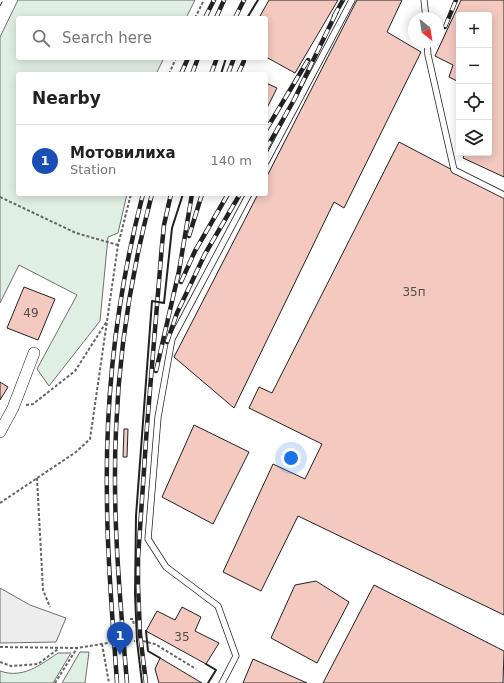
<!DOCTYPE html>
<meta charset="utf-8">
<style>
body{margin:0;font-family:"DejaVu Sans",sans-serif;background:#f2f2f2;color:#222}
.controls{position:absolute;right:12px;top:12px;display:grid;overflow:hidden;border-radius:4px;box-shadow:0 2px 10px #0003}
.controls button{width:36px;height:36px;display:grid;place-items:center;padding:0;border:0;border-bottom:1px solid #e0e0e0;background:#fff;color:#222;font:20px sans-serif}
.compass{position:absolute;left:408px;top:12px;width:36px;height:36px;border-radius:50%;background:#fff;box-shadow:0 2px 10px #0003;rotate:150deg}
.you{position:absolute;left:291px;top:458px;width:14px;height:14px;margin:-10px;border:3px solid #fff;border-radius:50%;background:#1a73e8;box-shadow:0 0 0 6px #1a73e833}
.badge{display:grid;place-items:center;width:26px;height:26px;border-radius:50%;background:#c62828;color:#fff;font-size:13px;font-weight:700}
.pin{position:absolute;translate:-50% -33px;filter:drop-shadow(0 1px 2px #0008)}
.pin::after{content:'';position:absolute;top:21px;width:14px;height:12px;background:inherit;clip-path:polygon(0 0,100% 0,50% 100%)}
.list{margin:0;padding:0;list-style:none}
h2{display:flex;justify-content:space-between;align-items:center;height:52px;margin:0;padding:0 16px;font-size:17px}
h2 small{font-size:13px;font-weight:400;color:#767676}
.list li{display:grid;grid-template-columns:26px 1fr auto;gap:12px;align-items:center;box-sizing:border-box;height:72px;padding:0 16px;border-top:1px solid #e0e0e0}
.list b{display:block;font-size:15px;white-space:nowrap}
.list p{margin:0;font-size:13px;white-space:nowrap;color:#767676}
.list em{font-size:13px;font-style:normal;color:#767676}
.icon{flex:none;width:22px;height:22px;fill:none;stroke:currentColor;stroke-width:2;stroke-linecap:round;stroke-linejoin:round}
.map{position:relative;flex:none;width:504px;height:683px;overflow:hidden}
.search{position:absolute;background:#fff;box-shadow:0 2px 10px #0003;left:16px;top:16px;width:252px;height:44px;display:flex;align-items:center;gap:10px;box-sizing:border-box;padding:0 14px;border-radius:4px;color:#767676;font-size:15px}
.panel{position:absolute;background:#fff;box-shadow:0 2px 10px #0003;left:16px;top:72px;width:252px;height:124px;border-radius:4px}
.map>svg:first-child{display:block}
.green{fill:#e0efe3;stroke:#6f6f6f}
.parking{fill:#ededed;stroke:#6f6f6f}
.building{fill:#f3c9c0;stroke:#222}
.lines{fill:none;stroke-linecap:round;stroke-linejoin:round}
.service-casing{stroke:#222;stroke-width:7}
.minor-casing{stroke:#222;stroke-width:12}
.path{stroke:#646464;stroke-width:2;stroke-dasharray:3 2;stroke-linecap:butt}
.service{stroke:#fff;stroke-width:5.5}
.minor{stroke:#fff;stroke-width:11}
.rail-casing{stroke:#222;stroke-width:4.5}
.rail{stroke:#fff;stroke-width:3;stroke-dasharray:9;stroke-linecap:butt}
.fence{stroke:#222;stroke-width:1;stroke-dasharray:5 2;stroke-linecap:butt}
.wall{stroke:#222;stroke-width:2}
.labels{text-anchor:middle;stroke-width:3;stroke-linejoin:round;paint-order:stroke}
.number-label{font-size:12px;fill:#564c4a}
</style>
<div class="map">
<svg width="504" height="683" viewBox="0 0 504 683">
<rect width="100%" height="100%" fill="#fff"/>
<g class="green">
<polygon points="18,0 195,0 186,18 18,18 18,58 164,58 156,74 18,74 18,194 127,194 118,233 108,237 100,321 49,386 37,369 77,295 19,265 0,303 0,37"/>
<polygon points="80,652 89,652 85,683 62,683"/>
<path d="M 58,653 L 71,653 L 53,683 L 0,683 L 0,671 C 23,679 40,665 58,653 Z"/>
</g>
<polygon class="parking" points="0,588 30,605 66,618 56,642 0,643"/>
<g class="building">
<polygon points="269,0 338,0 295,73 266,57 266,18 259,18"/>
<polygon points="357,0 402,0 387,32 421,52 344,208 334,202 234,408 174,357 258,194 266,194 266,178"/>
<polygon points="461,0 504,0 504,177 463,158 465,153 489,153 489,15 459,15 459,82 449,77 453,65 435,56"/>
<polygon points="266,83 277,88 267,108 266,107"/>
<polygon points="399,142 504,197 504,615 298,516 261,591 223,572 273,464 305,479 322,444 249,408 259,387 272,393"/>
<polygon points="24,287 55,299 38,340 7,328"/>
<polygon points="0,382 8,387 0,400"/>
<polygon points="194,425 249,452 213,524 162,497"/>
<polygon points="124,429 128,429 127,457 123,457"/>
<polygon points="316,581 349,602 317,663 271,638 295,585"/>
<polygon points="374,585 504,651 503,683 323,683"/>
<polygon points="182,607 201,617 195,631 219,643 206,664 146,631 157,611 175,620"/>
<polygon points="160,658 202,683 159,683 155,669"/>
<polygon points="253,659 307,683 243,683"/>
</g>
<g class="lines">
<g class="service-casing">
<g id="service">
<polyline points="424,0 426,18"/>
<polyline points="427,42 428,55 454,170 504,195"/>
<polyline points="266,162 352,0"/>
<polyline points="222,683 236,656 218,606 166,567 148,539 158,417 172,339 249,194"/>
</g>
</g>
<g class="minor-casing">
<polyline id="minor" points="0,432 13,408 34,353"/>
</g>
<g class="path">
<polyline points="195,18 204,0"/>
<polyline points="169,74 176,58"/>
<polyline points="0,197 76,233 118,245"/>
<polyline points="26,405 33,404 75,371 107,321"/>
<polyline points="37,478 43,590 50,607"/>
<polyline points="0,503 76,452 90,439 118,245 131,194"/>
<polyline points="130,619 133,619 134,626"/>
<polyline points="134,641 135,641"/>
<polyline points="143,641 155,644 196,669"/>
<polyline points="102,644 109,683"/>
<polyline points="0,647 77,648 108,643"/>
<polyline points="0,662 11,666 38,664 58,649"/>
<polyline points="55,683 77,648"/>
</g>
<use href="#service" class="service"/>
<use href="#minor" class="minor"/>
<g class="rail-casing">
<g id="rail">
<polyline points="334,16 343,0"/>
<polyline points="205,18 214,0"/>
<polyline points="216,18 224,0"/>
<polyline points="235,18 244,0"/>
<polyline points="445,27 456,0"/>
<polyline points="181,74 188,58"/>
<polyline points="192,74 198,58"/>
<polyline points="211,74 217,58"/>
<polyline points="228,74 234,58"/>
<polyline points="238,74 244,61"/>
<polyline points="266,130 308,60"/>
<polyline points="266,149 294,100 337,11"/>
<polyline points="189,236 202,194"/>
<polyline points="181,282 195,251 228,194"/>
<polyline points="167,342 177,313 205,254 240,194"/>
<polyline points="156,371 179,271 192,194"/>
<path d="M 117,683 C 113,622 107,560 107,499 C 105,396 117,294 143,194"/>
<path d="M 127,683 C 120,599 112,514 116,430 C 119,352 132,269 152,194"/>
<polyline points="146,683 140,634 138,585 138,558 147,426 162,245 164,225 171,194"/>
</g>
</g>
<use href="#rail" class="rail"/>
<polyline class="fence" points="0,6 3,0"/>
<g class="wall">
<polyline points="247,18 258,0"/>
<polyline points="221,74 226,58"/>
<polyline points="146,631 148,651 160,658"/>
<polyline points="206,664 216,670 208,683"/>
<polyline points="142,683 137,641 135,594 136,516 152,301 164,303 172,228 183,194"/>
</g>
</g>
<g class="labels">
<g class="number-label">
<text x="414" y="296">35п</text>
<text x="31" y="317">49</text>
<text x="182" y="641">35</text>
</g>
</g>
</svg>
<div class="controls">
<button>+</button>
<button>−</button>
<button><svg class="icon" aria-label="locate" viewBox="0 0 24 24"><circle cx="12" cy="12" r="6"/><path d="M12 2v4M12 18v4M2 12h4M18 12h4"/></svg></button>
<button><svg class="icon" aria-label="layers" viewBox="0 0 24 24"><path d="M12 4l9 5-9 5-9-5zM3 14l9 5 9-5"/></svg></button>
</div>
<svg class="compass" viewBox="-18 -18 36 36"><path d="M0-13l5 13h-10z" fill="#e53935"/><path d="M0 13l5-13h-10z" fill="#767676"/></svg>
<div class="you"></div>
<div class="pin badge" style="left:120px;top:655px;background:#1a4fb4">1</div>
<div class="search"><svg class="icon" aria-label="search" viewBox="0 0 24 24"><circle cx="10" cy="10" r="6"/><path d="M15 15l6 6"/></svg>Search here</div>
<section class="panel">
<h2>Nearby<small></small></h2>
<ul class="list">
<li><span class="badge" style="background:#1a4fb4">1</span><div><b>Мотовилиха</b><p>Station</p></div><em>140 m</em></li>
</ul>
</section>
</div>
